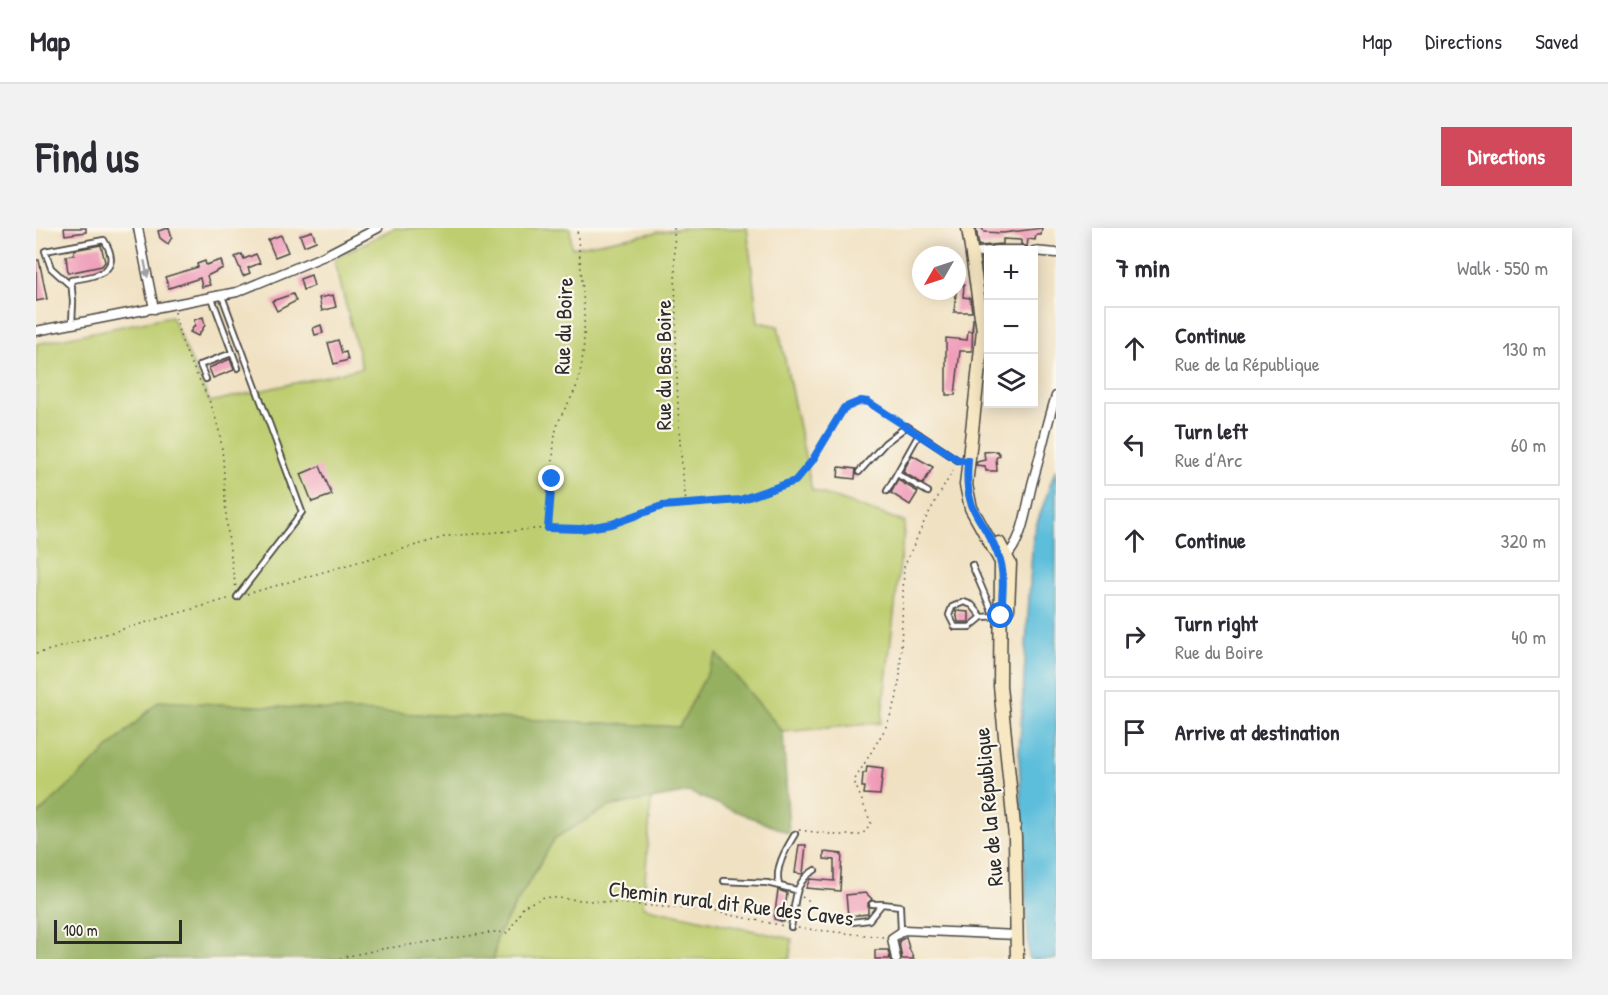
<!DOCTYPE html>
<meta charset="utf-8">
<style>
body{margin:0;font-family:"Patrick Hand",sans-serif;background:#f2f2f3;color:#2b2b33}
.controls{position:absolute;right:18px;top:18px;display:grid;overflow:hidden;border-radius:0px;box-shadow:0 3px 15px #0003}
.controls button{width:54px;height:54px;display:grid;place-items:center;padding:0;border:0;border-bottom:2px solid #e1e1e2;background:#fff;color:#2b2b33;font:30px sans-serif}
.compass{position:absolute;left:876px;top:18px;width:54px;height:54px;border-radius:50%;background:#fff;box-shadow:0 3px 15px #0003;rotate:231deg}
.scale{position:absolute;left:18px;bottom:15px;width:128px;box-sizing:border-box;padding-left:6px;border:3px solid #2b2b2b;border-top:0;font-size:16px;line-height:21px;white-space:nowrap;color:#2b2b2b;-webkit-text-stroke:4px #fbf7ec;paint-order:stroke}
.stop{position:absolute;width:18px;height:18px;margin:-14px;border:4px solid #1a73e8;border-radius:50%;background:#fff}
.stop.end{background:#1a73e8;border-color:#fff;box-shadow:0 2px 6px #0008}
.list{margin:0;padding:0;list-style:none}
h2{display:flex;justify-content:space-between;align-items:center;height:78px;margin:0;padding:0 24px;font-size:26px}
h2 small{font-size:20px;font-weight:400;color:#7c7c81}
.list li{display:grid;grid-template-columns:39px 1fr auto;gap:18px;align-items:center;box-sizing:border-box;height:84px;margin:0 12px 12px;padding:0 12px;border:2px solid #e1e1e2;border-radius:0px}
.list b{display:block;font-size:22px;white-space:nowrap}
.list p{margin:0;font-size:20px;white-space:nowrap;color:#7c7c81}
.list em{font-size:20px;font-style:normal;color:#7c7c81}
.icon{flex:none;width:33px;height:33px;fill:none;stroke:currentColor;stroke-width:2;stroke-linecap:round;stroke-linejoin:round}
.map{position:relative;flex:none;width:1020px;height:731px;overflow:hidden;border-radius:0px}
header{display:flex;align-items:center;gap:36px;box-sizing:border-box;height:84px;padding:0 30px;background:#fff;border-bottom:2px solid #e1e1e2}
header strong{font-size:28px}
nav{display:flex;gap:33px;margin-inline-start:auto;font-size:21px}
.intro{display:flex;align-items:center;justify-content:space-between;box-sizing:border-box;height:144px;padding:0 36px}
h1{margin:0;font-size:42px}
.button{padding:15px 27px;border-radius:0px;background:#d1495b;color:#fff;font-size:21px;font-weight:700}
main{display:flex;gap:36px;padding:0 36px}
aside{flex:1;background:#fff;border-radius:0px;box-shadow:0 3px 15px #0003}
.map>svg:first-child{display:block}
.green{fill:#becd6f;stroke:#747c4d;stroke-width:1.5}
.forest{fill:#96b062;stroke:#606e46;stroke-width:1.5}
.water{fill:#5dbedb;stroke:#447483;stroke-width:1.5}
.building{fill:#ef99b7}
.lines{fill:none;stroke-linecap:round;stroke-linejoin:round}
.lane-casing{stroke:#494642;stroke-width:8}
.street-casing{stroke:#494642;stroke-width:11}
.secondary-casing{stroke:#494642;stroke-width:15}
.path{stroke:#494642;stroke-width:1.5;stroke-dasharray:1.5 4.5;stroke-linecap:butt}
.lane{stroke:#fff;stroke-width:4.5}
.street{stroke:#fff;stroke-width:8}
.secondary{stroke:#f7e8c3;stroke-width:12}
.oneway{fill:#a0a0a0}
.route{stroke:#1a73e8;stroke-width:8}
.labels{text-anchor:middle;stroke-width:4.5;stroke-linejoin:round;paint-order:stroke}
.street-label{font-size:22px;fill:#2b2b2b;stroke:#fbf7ec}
</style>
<header>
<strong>Map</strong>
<nav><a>Map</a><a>Directions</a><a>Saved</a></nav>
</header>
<div class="intro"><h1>Find us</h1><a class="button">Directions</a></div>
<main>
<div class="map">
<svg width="1020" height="731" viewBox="0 0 1020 731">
<rect width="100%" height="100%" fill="#fbf7ec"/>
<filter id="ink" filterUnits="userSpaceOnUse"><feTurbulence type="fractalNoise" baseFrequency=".0167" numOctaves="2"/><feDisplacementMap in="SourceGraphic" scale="12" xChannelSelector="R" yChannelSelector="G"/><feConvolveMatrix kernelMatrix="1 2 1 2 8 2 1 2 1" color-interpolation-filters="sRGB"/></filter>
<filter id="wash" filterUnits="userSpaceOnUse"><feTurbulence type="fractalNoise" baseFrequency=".008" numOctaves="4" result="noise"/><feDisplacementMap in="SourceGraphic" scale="24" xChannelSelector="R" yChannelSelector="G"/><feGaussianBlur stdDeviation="1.35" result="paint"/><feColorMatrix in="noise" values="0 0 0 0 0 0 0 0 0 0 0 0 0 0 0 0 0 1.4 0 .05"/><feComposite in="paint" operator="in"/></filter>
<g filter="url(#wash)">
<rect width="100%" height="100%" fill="#f0e1c2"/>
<g class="green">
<polygon points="358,0 534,0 536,20 644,0 711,0 722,94 742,98 776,262 869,294 845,495 747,504 681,427 643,499 123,474 0,588 0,116 135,88 174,174 326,140 298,31"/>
<polygon points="616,562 607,679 756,711 754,731 451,731 452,699 512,594"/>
</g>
<polygon class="forest" points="681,426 747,504 753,605 653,564 572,579 519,610 461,708 458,731 0,731 0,588 123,473 643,499"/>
<polygon class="water" points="1020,240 1020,731 993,731 983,528 997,307"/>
<g id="blocks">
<g class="building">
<polygon points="28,0 50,0 50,4 29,7"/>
<polygon points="133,0 136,9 132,16 124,10 122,3"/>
<polygon points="940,0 946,0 948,4 967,5 1006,0 1005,7 1000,7 999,12 992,11 991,19 985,16 985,12 967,11 967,16 943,18"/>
<polygon points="276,3 280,13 268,18 264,7"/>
<polygon points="245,7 252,24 239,29 232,12"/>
<polygon points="65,17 69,34 66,38 32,45 30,28 38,27 38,22"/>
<polygon points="206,26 208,31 220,26 224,35 212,40 214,45 207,48 199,29"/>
<polygon points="952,29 952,43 947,44 945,30"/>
<polygon points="0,32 3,32 11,71 0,73"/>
<polygon points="185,32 187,40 171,48 174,57 166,59 164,50 133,60 129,49 162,39 161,36 169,33 170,37"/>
<polygon points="275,47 278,58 267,62 264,51"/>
<polygon points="921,57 928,57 927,69 934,70 936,84 918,84"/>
<polygon points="257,66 260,73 241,83 236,73"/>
<polygon points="297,67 300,79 286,83 283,70"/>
<polygon points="167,89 169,97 162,108 154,104 159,97 158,92"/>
<polygon points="937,90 936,123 924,123 919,167 910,167 910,110 931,112 932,103 936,103"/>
<polygon points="285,97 287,105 279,107 277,100"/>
<polygon points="302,112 306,125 310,124 312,132 298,136 292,115"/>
<polygon points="194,131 198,142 177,150 173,140"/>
<polygon points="961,223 964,227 960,230 961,243 950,243 949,238 940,237 941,234 949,232 948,224"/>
<polygon points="876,227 897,239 887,256 867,244"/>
<polygon points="284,238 296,267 276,274 265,246"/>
<polygon points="803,239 820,241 819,251 802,249"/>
<polygon points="862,252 882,264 874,277 855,265"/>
<polygon points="920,383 933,384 933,394 922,394"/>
<polygon points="831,538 847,540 844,567 828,566 829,559 826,559 827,545 830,545"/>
<polygon points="763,617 770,617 767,646 759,645"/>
<polygon points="788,624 806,626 804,663 770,660 774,651 798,653 798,632 788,631"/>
<polygon points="742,662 751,665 748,694 738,691"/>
<polygon points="830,665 836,671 832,675 832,686 812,688 810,667"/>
<polygon points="870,709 873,720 878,731 866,731 863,713"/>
<polygon points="839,722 852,722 854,731 839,731"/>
</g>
</g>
</g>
<g filter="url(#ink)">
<use href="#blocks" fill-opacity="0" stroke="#494642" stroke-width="1.5"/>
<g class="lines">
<g class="lane-casing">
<g id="lane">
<path d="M 36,59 L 15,40 L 9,23 L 68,12 C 88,44 60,49 35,52 L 37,73 L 36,96"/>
<polyline points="186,68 266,284 201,369"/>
<polyline points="176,70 202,140"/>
<polyline points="170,151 164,137 196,125"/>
<polyline points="823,244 849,215 871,198 923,233 931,233"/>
<polyline points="861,246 892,264"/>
<polyline points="851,263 883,206"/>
<polyline points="936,337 958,388"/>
<polyline points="946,389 934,399 919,399 913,387 916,379 928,374 936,377 946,389 962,388"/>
<polyline points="688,653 731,655 760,662"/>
<path d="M 743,657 C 738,640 750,621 759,606"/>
<polyline points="836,676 846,676"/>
<polyline points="816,694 833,692 846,676 864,678 865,703"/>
<path d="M 755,699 C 760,677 756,654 779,642"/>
</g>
</g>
<g class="street-casing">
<g id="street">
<polyline points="102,0 118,81"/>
<polyline points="959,22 986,22"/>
<polyline points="998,23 1020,25"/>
<polyline points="937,25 952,23"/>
<polyline points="0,103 201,64 288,28 342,0"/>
<path d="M 968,331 C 989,311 990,276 998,249 C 1006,222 1011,195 1020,168"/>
<polyline points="860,731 856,710 868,702 981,707"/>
</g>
</g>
<g class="secondary-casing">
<g id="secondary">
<polyline points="932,0 947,102 930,257 935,280 965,334 964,458 979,609 981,731"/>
<polyline points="963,315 974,336 972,381"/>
</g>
</g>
<g class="path">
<path d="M 638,0 C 641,91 638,183 650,274"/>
<path d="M 139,84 C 145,130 170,154 181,195 C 190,228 187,262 191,296 C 193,317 196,339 200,360"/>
<path d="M 512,299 C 517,269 515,238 519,207 C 522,187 535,174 541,157 C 555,110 545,47 541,0"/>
<polyline points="211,366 412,308 512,300 545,301 576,296 626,278 650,274 704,272 759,253 776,233 800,190 816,175 832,174 865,194"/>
<polyline points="0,426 195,370"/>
<polyline points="763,602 801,607 826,607 835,595 818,553 849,501 860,473 864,448 868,339 889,292 919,239"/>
<polyline points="766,669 774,673"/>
<polyline points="762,700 847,709"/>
<polyline points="298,731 346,721 459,704 472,705 488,678 508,669 676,683 748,698"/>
</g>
<use href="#lane" class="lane"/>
<use href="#street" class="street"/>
<use href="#secondary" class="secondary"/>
</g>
<defs><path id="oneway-solid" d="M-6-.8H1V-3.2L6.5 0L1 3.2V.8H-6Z" transform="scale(1.5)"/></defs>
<use class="oneway" href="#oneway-solid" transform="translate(110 41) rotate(79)"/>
</g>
<g class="lines" filter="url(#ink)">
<path class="route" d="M 516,251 L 512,300 L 545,301 L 576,296 L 626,278 L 704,272 L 759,253 L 776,233 L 808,180 L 825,173 L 832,174 L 922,232 L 932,233 C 927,290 950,288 964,332 C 969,349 966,370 965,388"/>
</g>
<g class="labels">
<g class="street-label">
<text transform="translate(527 98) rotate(-88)" y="8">Rue du Boire</text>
<text transform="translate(627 137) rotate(-90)" y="8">Rue du Bas Boire</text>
<text transform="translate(952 579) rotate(-95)" y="8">Rue de la République</text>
<text transform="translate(695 675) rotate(7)" y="8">Chemin rural dit Rue des Caves</text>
</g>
</g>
</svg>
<div class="controls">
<button>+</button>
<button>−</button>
<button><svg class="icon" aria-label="layers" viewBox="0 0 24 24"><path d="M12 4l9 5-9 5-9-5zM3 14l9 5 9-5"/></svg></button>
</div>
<svg class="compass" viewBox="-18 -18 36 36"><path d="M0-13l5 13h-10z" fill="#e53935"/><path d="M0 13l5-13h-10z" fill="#7c7c81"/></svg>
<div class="scale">100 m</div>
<div class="stop" style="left:965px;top:388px"></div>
<div class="stop end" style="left:516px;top:251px"></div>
</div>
<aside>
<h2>7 min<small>Walk · 550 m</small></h2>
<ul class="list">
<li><svg class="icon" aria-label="ahead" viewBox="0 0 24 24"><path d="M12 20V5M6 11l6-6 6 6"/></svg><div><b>Continue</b><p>Rue de la République</p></div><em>130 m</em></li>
<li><svg class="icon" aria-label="left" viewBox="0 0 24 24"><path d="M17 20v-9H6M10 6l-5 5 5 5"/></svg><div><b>Turn left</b><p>Rue d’Arc</p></div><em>60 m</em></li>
<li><svg class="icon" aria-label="ahead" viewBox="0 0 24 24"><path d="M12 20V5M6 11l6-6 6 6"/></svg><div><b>Continue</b></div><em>320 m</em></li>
<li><svg class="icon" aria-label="right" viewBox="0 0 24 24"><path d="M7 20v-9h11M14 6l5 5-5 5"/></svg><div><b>Turn right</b><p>Rue du Boire</p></div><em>40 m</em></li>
<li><svg class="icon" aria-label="arrive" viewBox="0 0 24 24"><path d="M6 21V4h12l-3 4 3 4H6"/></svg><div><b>Arrive at destination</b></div></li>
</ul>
</aside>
</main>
